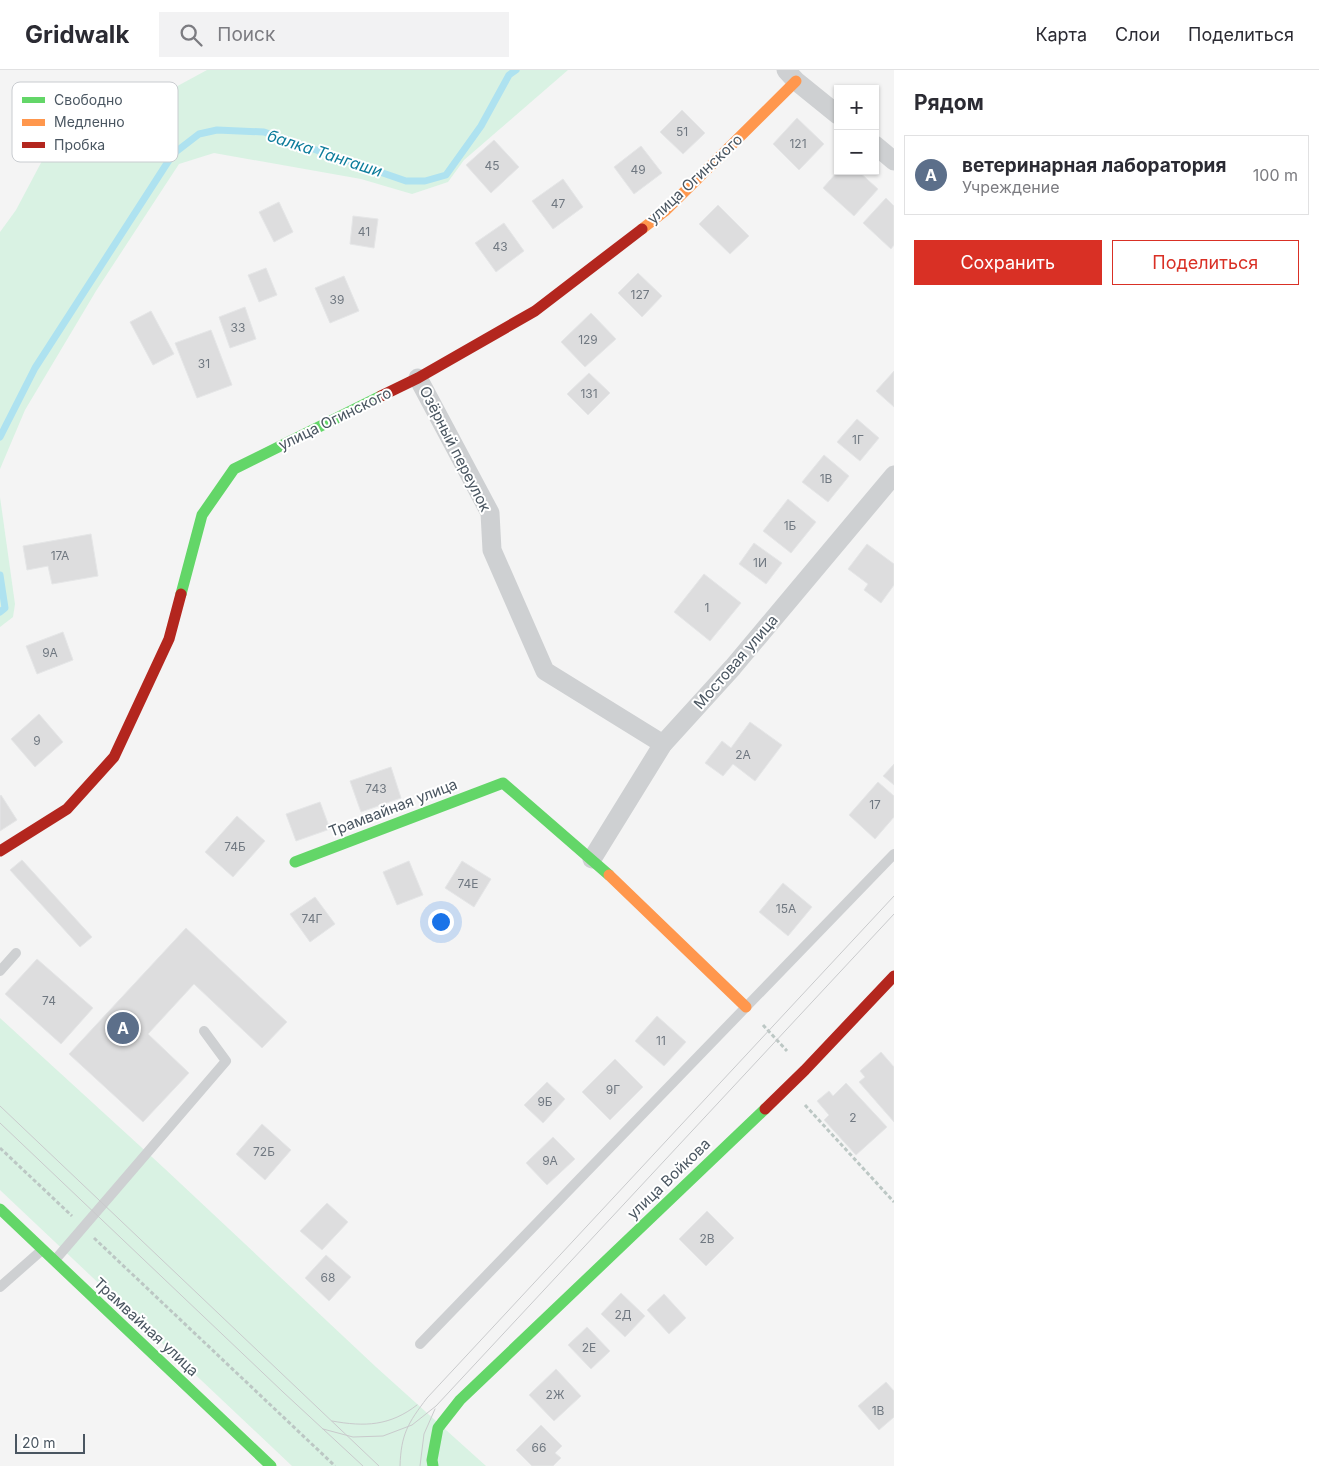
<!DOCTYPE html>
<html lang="ru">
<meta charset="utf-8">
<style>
body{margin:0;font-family:Inter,sans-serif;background:#f2f2f3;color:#2b2b33}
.controls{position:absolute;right:15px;top:15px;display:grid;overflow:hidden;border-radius:0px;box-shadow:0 1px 4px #0004}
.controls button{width:45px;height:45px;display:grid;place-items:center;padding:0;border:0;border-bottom:1px solid #e1e1e2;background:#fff;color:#2b2b33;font:25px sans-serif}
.scale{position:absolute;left:15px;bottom:12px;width:70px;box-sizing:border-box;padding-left:5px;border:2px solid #4a5661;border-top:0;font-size:14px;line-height:18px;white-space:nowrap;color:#4a5661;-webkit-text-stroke:4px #fff;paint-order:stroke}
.you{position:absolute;left:440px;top:851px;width:18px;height:18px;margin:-12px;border:4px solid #fff;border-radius:50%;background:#1a73e8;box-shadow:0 0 0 8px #1a73e833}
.badge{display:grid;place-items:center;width:32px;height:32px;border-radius:50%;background:#d93025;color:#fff;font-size:16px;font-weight:700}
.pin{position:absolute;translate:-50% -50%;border:2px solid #fff;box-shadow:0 1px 5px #0006}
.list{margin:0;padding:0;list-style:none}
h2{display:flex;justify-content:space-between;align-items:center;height:65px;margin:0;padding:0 20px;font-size:21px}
h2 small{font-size:16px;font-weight:400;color:#7c7c81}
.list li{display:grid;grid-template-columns:32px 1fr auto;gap:15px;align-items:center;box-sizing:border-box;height:80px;margin:0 10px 10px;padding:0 10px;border:1px solid #e1e1e2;border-radius:0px}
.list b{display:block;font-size:19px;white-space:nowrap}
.list p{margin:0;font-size:16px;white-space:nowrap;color:#7c7c81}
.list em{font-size:16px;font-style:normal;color:#7c7c81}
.actions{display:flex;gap:10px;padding:15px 20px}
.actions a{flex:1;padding:11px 0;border:1px solid #d93025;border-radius:0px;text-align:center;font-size:18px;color:#d93025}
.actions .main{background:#d93025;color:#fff}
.icon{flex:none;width:28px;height:28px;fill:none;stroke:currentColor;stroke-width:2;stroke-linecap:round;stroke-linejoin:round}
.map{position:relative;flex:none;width:894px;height:1396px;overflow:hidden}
header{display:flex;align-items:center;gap:30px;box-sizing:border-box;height:70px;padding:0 25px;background:#fff;border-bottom:1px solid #e1e1e2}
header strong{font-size:24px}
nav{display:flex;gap:28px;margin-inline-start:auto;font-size:18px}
.search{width:350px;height:45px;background:#f2f2f3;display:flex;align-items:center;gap:12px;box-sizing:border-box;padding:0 18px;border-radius:0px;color:#7c7c81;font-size:19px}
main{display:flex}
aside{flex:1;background:#fff}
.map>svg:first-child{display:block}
.green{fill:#d9f2e3}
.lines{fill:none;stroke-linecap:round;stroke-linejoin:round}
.stream{stroke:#aee2f0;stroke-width:7}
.building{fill:#ddddde;stroke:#e5e6e7}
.path{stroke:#bcc7c4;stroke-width:3;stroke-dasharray:4 2.5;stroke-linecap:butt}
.lane{stroke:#ced0d2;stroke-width:10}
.street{stroke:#ced0d2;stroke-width:19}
.fast{stroke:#63d668;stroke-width:11}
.slow{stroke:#ff974d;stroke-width:11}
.jam{stroke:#b3261e;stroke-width:11}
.tram{stroke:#c9cacc;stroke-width:1}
.labels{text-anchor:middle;stroke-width:4;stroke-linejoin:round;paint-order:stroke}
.number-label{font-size:12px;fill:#707881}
.street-label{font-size:15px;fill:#4a5661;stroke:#fff}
.water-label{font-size:16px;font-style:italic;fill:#0c7c9b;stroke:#fff}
.key{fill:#fff;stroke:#c9ccd0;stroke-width:1}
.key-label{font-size:14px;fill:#4a5661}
</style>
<header>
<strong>Gridwalk</strong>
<div class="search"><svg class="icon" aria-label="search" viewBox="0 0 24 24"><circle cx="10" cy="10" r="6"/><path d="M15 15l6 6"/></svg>Поиск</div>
<nav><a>Карта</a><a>Слои</a><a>Поделиться</a></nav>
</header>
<main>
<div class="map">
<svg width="894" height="1396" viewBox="0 0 894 1396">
<rect width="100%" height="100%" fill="#f4f4f4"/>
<g class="green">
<polygon points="207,0 568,0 464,90 448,112 412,124 361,109 214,83 179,94 96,221 25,340 0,399 0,162 16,140 43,89"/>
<polygon points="0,427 15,534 13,547 0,557"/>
<polygon points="0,948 164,1098 376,1297 486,1396 292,1396 0,1120"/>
</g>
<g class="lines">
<g class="stream">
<polyline points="0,367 35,298 173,84 199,64 217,60 264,62 406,111 425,111 446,105 481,56 509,5 516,0"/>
<polyline points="0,505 5,538 0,542"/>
</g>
</g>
<g class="building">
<polygon points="682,40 705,63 683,84 660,62"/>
<polygon points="797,48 824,74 799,100 773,74"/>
<polygon points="494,70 519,97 491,123 466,95"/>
<polygon points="641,76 662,103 634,124 614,97"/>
<polygon points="838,101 858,101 878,119 854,146 823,118"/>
<polygon points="563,109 583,137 553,159 532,131"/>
<polygon points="886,128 894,136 894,175 891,179 863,153"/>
<polygon points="279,132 293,162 274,172 259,142"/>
<polygon points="718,135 749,166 730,184 699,154"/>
<polygon points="353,146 378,149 374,178 350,174"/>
<polygon points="504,153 524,181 496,202 475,173"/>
<polygon points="266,198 277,225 259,232 248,205"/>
<polygon points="638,203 662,226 642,247 618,223"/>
<polygon points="344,206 359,241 330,253 315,218"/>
<polygon points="245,237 256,269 230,278 219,247"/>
<polygon points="151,241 174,284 153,295 130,252"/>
<polygon points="591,243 616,269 585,297 561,272"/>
<polygon points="211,260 232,315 197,328 175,273"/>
<polygon points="894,301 894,337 876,321"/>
<polygon points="589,303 610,323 588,345 567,324"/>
<polygon points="857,349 879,368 860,391 837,372"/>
<polygon points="824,385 849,406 828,432 802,412"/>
<polygon points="788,429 816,452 791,483 763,461"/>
<polygon points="91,464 98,506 52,514 48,496 27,500 23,476"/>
<polygon points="754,473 782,493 766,514 739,494"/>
<polygon points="867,474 894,494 894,515 881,533 864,520 868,514 848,499"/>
<polygon points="704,504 741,533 710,571 674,542"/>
<polygon points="63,562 73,590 37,604 26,576"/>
<polygon points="39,644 63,672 35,697 11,669"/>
<polygon points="750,652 782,675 755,711 733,694 723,706 705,693 722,671 731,678"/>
<polygon points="894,694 894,715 883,706"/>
<polygon points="391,697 401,728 361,742 350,711"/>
<polygon points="878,712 894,726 894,747 875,769 849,745"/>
<polygon points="1,725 17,750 0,761 0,726"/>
<polygon points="320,732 330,759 296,771 286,744"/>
<polygon points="237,746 265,771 233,807 205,782"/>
<polygon points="22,790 92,867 80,877 10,800"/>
<polygon points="409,791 423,825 397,835 383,802"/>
<polygon points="462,791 491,809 474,837 445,818"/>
<polygon points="783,813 812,837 788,866 759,842"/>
<polygon points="315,827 335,854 310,872 290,844"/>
<polygon points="186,858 287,952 262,978 194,914 148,964 189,1003 143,1052 69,984"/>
<polygon points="37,889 93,938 61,974 5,924"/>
<polygon points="657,946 686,972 664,996 635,971"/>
<polygon points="881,982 894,997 894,1052 859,1012 865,1007 860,1001"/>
<polygon points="615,989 643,1017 610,1050 582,1022"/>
<polygon points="547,1012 565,1029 543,1053 524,1035"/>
<polygon points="846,1013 887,1057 856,1085 824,1050 829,1045 817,1031 829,1021 833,1026"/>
<polygon points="262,1054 291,1080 265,1110 236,1084"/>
<polygon points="553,1067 575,1089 547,1115 526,1093"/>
<polygon points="327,1133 348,1152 322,1180 300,1161"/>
<polygon points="707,1141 734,1168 706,1196 679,1169"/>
<polygon points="326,1185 351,1207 329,1231 305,1208"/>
<polygon points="621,1223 645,1246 625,1267 601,1244"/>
<polygon points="664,1224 686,1248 669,1264 647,1240"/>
<polygon points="587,1257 610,1281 591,1299 568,1275"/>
<polygon points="556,1299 581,1326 554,1351 529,1325"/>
<polygon points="886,1312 894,1321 894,1347 879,1360 858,1336"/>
<polygon points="541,1355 562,1376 555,1383 561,1388 553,1396 532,1396 516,1380"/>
</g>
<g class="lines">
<g class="path">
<polyline points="763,955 787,981"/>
<polyline points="805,1035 894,1132"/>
<polyline points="0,1078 72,1146"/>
<polyline points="94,1168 335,1396"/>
</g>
<g class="lane">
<polyline points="0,901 16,883"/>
<polyline points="55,1190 226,991 204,961"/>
<polyline points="0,1217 42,1180"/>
<polyline points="420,1274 894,784"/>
</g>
<g class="street">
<polyline points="786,0 796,11 838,45"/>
<polyline points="875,75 894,91"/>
<polyline points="418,308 490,443 492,480 545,601 663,674"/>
<polyline points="592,789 663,674 733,597 894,405"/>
</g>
<g class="fast">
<polyline points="181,524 202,445 234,399 381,326"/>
<polyline points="295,792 503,713 609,805"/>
<polyline points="0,1139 271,1396"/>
<polyline points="433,1396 432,1390 438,1358 460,1330 765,1039"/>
</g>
<g class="slow">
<polyline points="642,159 665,141 796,11"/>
<polyline points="609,805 746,937"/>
</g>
<g class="jam">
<polyline points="381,326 418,308 535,241 642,159"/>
<polyline points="0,781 67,739 114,687 169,569 181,524"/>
<polyline points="765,1039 805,1000 894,906"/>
</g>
<g class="tram">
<polyline points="0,1036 379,1396"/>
<polyline points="0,1053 283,1322 363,1396"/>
<path d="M 332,1351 C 365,1357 390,1356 417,1335"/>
<polyline points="323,1359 353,1367 383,1366 412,1355 436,1336 894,844"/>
<path d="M 400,1396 C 401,1364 408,1353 427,1328 L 894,826"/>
<polyline points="420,1396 424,1364 435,1339"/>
</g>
</g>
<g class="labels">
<g class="number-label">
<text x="682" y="66">51</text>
<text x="798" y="78">121</text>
<text x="492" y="100">45</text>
<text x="638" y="104">49</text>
<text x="558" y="138">47</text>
<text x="364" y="166">41</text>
<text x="500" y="181">43</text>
<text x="640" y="229">127</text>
<text x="337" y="234">39</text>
<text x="238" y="262">33</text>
<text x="588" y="274">129</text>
<text x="204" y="298">31</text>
<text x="589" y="328">131</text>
<text x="858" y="374">1Г</text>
<text x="826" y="413">1В</text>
<text x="790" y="460">1Б</text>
<text x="60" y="490">17А</text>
<text x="760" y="497">1И</text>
<text x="707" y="542">1</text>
<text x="50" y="587">9А</text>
<text x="37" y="675">9</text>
<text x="743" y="689">2А</text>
<text x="376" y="723">74З</text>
<text x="875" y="739">17</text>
<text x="235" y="781">74Б</text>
<text x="468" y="818">74Е</text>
<text x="786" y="843">15А</text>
<text x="312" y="853">74Г</text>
<text x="49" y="935">74</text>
<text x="661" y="975">11</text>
<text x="613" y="1024">9Г</text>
<text x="545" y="1036">9Б</text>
<text x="853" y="1052">2</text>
<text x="264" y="1086">72Б</text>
<text x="550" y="1095">9А</text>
<text x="707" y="1173">2В</text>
<text x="328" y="1212">68</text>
<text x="623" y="1249">2Д</text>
<text x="589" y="1282">2Е</text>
<text x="555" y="1329">2Ж</text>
<text x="878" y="1345">1В</text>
<text x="539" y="1382">66</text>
</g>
<g class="street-label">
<text transform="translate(695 109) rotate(-43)" y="5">улица Огинского</text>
<text transform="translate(335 349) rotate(-26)" y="5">улица Огинского</text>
<text transform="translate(455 379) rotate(63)" y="5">Озёрный переулок</text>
<text transform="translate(736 592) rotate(-49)" y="5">Мостовая улица</text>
<text transform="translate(393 738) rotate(-21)" y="5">Трамвайная улица</text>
<text transform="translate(669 1109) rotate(-44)" y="5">улица Войкова</text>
<text transform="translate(146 1257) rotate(43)" y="5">Трамвайная улица</text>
</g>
<g class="water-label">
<text transform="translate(325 83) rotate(18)" y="6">балка Тангаши</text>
</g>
</g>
<rect x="12" y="12" width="166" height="80" rx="8" class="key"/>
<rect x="22" y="27" width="23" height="6" fill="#63d668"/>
<rect x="22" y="49" width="23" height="7" fill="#ff974d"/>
<rect x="22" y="72" width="23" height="6" fill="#b3261e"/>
<g class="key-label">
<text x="54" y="35">Свободно</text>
<text x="54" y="57">Медленно</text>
<text x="54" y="80">Пробка</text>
</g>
</svg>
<div class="controls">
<button>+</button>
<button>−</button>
</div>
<div class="scale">20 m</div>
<div class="you"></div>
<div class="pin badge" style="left:123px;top:958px;background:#5c6f8a">A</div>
</div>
<aside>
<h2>Рядом<small></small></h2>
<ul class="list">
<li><span class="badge" style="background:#5c6f8a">A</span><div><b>ветеринарная лаборатория</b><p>Учреждение</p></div><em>100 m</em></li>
</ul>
<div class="actions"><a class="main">Сохранить</a><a>Поделиться</a></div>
</aside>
</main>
